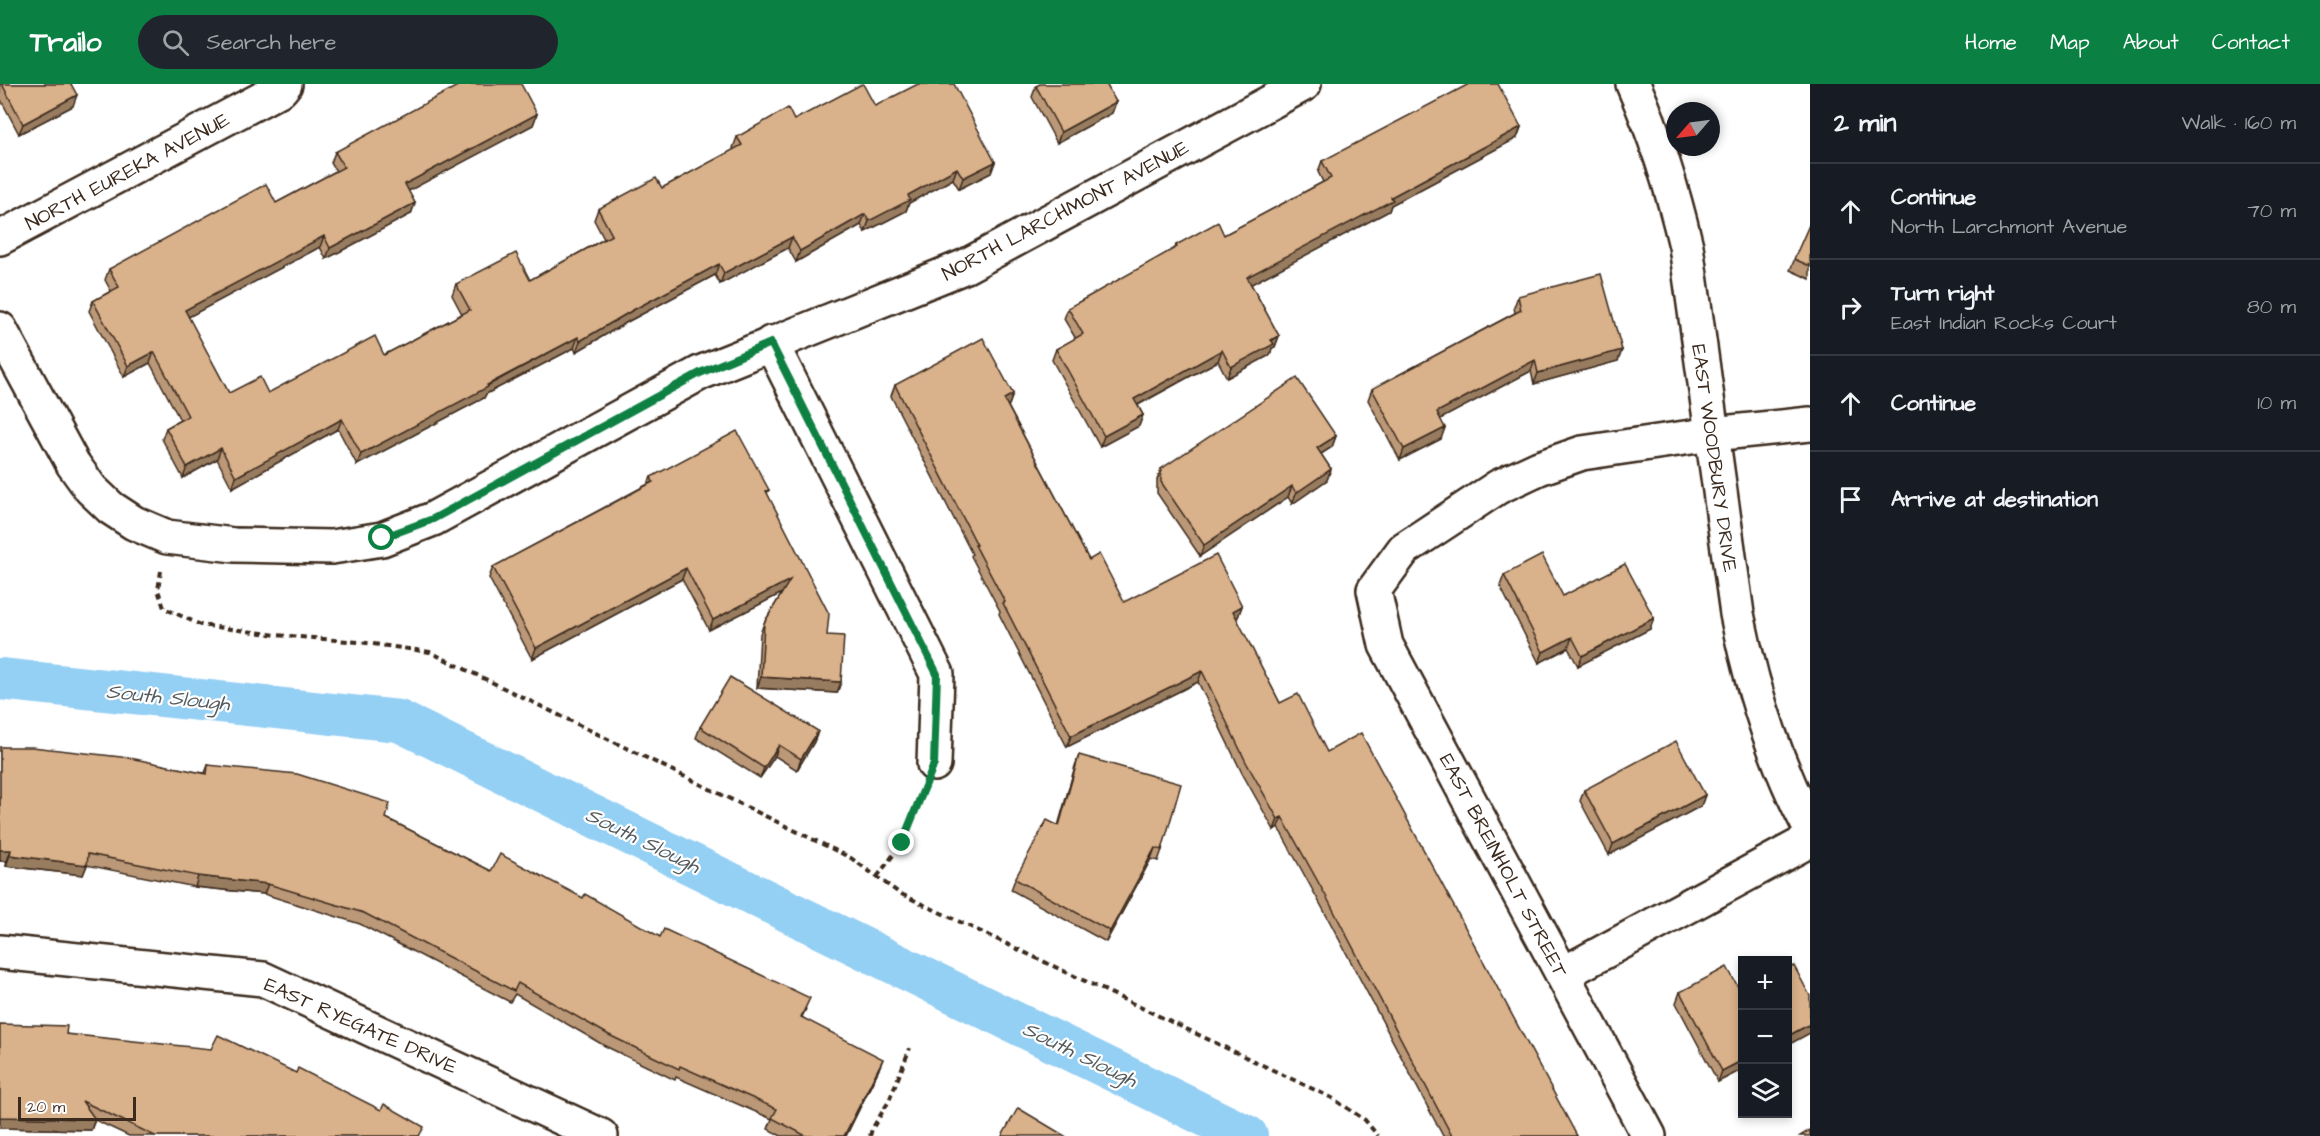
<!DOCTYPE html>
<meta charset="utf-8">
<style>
body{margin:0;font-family:"Architects Daughter",sans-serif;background:#20242c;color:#f1f3f6}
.controls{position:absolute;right:18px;bottom:18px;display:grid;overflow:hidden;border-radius:0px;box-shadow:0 3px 9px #0003}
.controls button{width:54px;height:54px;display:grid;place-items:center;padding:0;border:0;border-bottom:2px solid #363941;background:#171b24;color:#f1f3f6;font:30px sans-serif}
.compass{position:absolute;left:1666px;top:18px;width:54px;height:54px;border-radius:50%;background:#171b24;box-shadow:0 3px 9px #0003;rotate:242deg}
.scale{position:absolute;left:18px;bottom:15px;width:118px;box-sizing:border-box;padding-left:6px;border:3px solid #3b2a1e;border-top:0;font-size:16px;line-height:21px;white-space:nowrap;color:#3b2a1e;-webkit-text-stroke:4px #fff;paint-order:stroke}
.stop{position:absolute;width:18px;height:18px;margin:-14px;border:4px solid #0b8043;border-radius:50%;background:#fff}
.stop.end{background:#0b8043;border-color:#fff;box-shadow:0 2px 6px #0008}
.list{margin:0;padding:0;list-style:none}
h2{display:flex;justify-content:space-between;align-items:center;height:78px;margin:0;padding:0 24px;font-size:26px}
h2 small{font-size:20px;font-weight:400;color:#9ea1a6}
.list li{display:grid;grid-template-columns:39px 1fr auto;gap:18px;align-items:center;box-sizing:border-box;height:96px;padding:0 24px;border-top:2px solid #363941}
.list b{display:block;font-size:22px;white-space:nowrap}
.list p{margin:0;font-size:20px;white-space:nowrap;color:#9ea1a6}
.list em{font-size:20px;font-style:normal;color:#9ea1a6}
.icon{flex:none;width:33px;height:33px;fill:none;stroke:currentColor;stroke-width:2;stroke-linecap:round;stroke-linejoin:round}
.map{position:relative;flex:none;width:1810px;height:1052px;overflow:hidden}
header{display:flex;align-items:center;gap:36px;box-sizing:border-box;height:84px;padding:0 30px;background:#0b8043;color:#fff}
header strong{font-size:28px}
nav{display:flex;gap:33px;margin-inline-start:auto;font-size:21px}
.search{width:420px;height:54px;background:#20242c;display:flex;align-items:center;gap:15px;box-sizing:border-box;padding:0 21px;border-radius:33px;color:#9ea1a6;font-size:22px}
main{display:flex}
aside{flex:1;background:#171b24}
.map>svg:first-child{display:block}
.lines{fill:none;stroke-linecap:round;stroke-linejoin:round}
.canal{stroke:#94cff4;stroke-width:42}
.minor-casing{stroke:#3b2a1e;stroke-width:38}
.path{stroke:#3b2a1e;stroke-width:4;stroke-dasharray:6 4.5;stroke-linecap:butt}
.minor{stroke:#fff;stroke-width:33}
.wall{fill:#bb9877;stroke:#3b2a1e;stroke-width:1.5}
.shaded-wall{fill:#987c61;stroke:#3b2a1e;stroke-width:1.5}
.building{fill:#d9b18a;stroke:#3b2a1e;stroke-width:1.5}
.route{stroke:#0b8043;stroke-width:8}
.labels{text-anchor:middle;stroke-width:4.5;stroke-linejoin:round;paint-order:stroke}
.street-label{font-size:20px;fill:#3b2a1e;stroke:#fff}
.water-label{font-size:21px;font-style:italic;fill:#565c5e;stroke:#fff}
</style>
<header>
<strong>Trailo</strong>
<div class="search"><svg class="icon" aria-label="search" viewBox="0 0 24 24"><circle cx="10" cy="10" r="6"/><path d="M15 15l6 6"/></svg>Search here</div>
<nav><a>Home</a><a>Map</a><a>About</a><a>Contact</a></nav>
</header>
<main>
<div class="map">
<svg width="1810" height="1052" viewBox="0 0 1810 1052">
<rect width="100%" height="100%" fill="#fff"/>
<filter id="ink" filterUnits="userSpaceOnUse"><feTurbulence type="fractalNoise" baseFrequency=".0167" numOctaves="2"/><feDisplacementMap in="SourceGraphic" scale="12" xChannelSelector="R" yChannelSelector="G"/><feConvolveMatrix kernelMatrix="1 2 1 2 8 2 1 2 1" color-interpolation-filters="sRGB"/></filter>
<g filter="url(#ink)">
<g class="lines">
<polyline class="canal" points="0,595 399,637 1247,1052"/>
<g class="minor-casing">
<g id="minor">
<path d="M 1633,0 C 1656,52 1673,107 1686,162 L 1737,530 C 1752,605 1774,676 1810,744"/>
<polyline points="0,154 281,5 285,0"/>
<polyline points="0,245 73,380 91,405 111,424 134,439 167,453 234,461 332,463 382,455 433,435 700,289 966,182 1304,0"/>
<polyline points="771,259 937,590 934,680"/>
<polyline points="0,868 263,895 601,1052"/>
<polyline points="1563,890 1810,756"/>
<polyline points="1649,1052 1386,561 1374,506 1404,465 1498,403 1539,384 1582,369 1712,350 1810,340"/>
</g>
</g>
<g class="path">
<polyline points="161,487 158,506 164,524 201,541 277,551 359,558 430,568 851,774 899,809 1332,1014 1365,1036 1378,1052"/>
<polyline points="877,793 902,759 920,714"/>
<polyline points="870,1052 872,1045 889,1017 910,964"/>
</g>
<use href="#minor" class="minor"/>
</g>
<g class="wall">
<polygon points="0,0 71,0 73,22 19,50 0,14"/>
<polygon points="1106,0 1116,18 1112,29 1057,59 1032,13 1036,2"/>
<polygon points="875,22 995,78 991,89 959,105 953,95 909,119 906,127 865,148 861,141 796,178 788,164 720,200 715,191 629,237 576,268 574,264 486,310 484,314 357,381 338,345 232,404 217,375 183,394 162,355 166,344 180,336 150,279 124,293 89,227 93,217 111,207 105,196 109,185 276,119 336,87 331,79 335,68 537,30 533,41 408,107 415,119 411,130 326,175 320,163 188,233 229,309 268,309 384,271 462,230 452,211 456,200 530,196 604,155 594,136 598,125 662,104 734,66 733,64 737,53 794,36"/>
<polygon points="1521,43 1517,54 1391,121 1389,127 1251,200 1279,252 1275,263 1272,264 1270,271 1227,294 1218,277 1138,321 1143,331 1139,342 1100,363 1052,276 1056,265 1076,255 1064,235 1068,224 1175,165 1176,161 1224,151 1323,98 1318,88 1322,77"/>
<polygon points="1810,139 1810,195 1790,186"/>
<polygon points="1518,212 1622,266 1618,277 1534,300 1531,287 1440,335 1441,355 1400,376 1368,316 1372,305 1515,229 1514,223"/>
<polygon points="895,301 1013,310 1009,321 1008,322 1089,476 1124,518 1242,522 1238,533 1236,534 1280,619 1327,668 1577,1052 1443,1052 1323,825 1278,743 1274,746 1242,689 1198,598 1067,663 999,530 1000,527 971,472 972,470 891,312"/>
<polygon points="1336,352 1332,363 1321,370 1331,385 1327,396 1292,420 1288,413 1200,472 1157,409 1157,396 1161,385"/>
<polygon points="651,393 769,406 767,409 827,551 841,598 837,609 757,604 760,550 764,539 782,509 709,546 682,495 532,575 489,494 493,483 648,400"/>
<polygon points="1504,491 1563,512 1654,534 1650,545 1578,582 1568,564 1539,579 1500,502"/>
<polygon points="700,643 818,647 814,658 797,686 775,672 760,694 696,654"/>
<polygon points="0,663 205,689 208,681 386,734 491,787 583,814 660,853 806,925 802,933 879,985 846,1052 781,1052 768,1045 772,1035 676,993 675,996 605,962 515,910 510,918 360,840 264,810 195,803 87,781 83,791 6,782 7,777 0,777"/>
<polygon points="1079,671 1162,766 1158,777 1151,775 1106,858 1011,806 1015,795 1058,742 1075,682"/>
<polygon points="1584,706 1705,711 1701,722 1609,771 1580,717"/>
<polygon points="1680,908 1743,910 1743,985 1718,998 1676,919"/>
<polygon points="66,950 420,1052 129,1052 95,1036 91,1046 0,1044"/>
</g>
<g class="shaded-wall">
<polygon points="77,11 73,22 19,50 23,40"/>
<polygon points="1116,18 1112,29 1057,59 1061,48"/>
<polygon points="537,30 533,41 401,111 405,100"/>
<polygon points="1521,43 1517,54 1391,121 1389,127 1244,204 1247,193 1391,113"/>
<polygon points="995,78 991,89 959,105 963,94"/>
<polygon points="957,84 953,95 909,119 906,127 865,148 869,137 908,111"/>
<polygon points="415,119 411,130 326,175 330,164"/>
<polygon points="865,130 861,141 796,178 800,167"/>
<polygon points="324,152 320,163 181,237 185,226"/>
<polygon points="792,153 788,164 720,200 724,189"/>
<polygon points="719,180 715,191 629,237 576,268 580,257 633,226"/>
<polygon points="1279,252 1275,263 1272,264 1270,271 1227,294 1231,283"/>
<polygon points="578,253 574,264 486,310 484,314 357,381 361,370"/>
<polygon points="1222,266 1218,277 1130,325 1134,315"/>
<polygon points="1622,266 1618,277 1534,300 1538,289"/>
<polygon points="154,268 150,279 124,293 128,282"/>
<polygon points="1535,276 1531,287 1433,339 1437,328"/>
<polygon points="1013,310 1009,321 1000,326 1004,315"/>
<polygon points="1143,331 1139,342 1100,363 1104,352"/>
<polygon points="342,335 338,345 232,404 236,393"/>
<polygon points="1445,344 1441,355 1400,376 1404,365"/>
<polygon points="1336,352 1332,363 1313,375 1317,364"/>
<polygon points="221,364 217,375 183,394 187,383"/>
<polygon points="1331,385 1327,396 1292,420 1296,409"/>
<polygon points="1292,402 1288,413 1200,472 1204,461"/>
<polygon points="686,484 682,495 532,575 536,564"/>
<polygon points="790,496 786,507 709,546 713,536"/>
<polygon points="1242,522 1238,533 1229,538 1233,527"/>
<polygon points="1654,534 1650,545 1578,582 1582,572"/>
<polygon points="1572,553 1568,564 1539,579 1543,568"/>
<polygon points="1202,587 1198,598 1067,663 1071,652"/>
<polygon points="761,593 841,598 837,609 757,604"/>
<polygon points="818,647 814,658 797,686 801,675"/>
<polygon points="779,661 775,672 760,694 764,684"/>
<polygon points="1705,711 1701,722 1609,771 1613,760"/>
<polygon points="1282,733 1278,743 1274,746 1278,735"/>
<polygon points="1155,764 1151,775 1106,858 1110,847"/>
<polygon points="0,766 11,766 7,777 0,777"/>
<polygon points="10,771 87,781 83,791 6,782"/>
<polygon points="198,792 268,800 264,810 195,803"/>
<polygon points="1810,940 1810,949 1788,961 1788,952"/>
<polygon points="883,975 879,985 846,1052 844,1052"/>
<polygon points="1743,976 1743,985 1718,998 1722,987"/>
<polygon points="0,1033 95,1035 91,1046 0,1044"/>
</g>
<g class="building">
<polygon points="2,0 71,0 77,11 23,40"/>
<polygon points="461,0 521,0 537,30 405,100 415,119 330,164 324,152 185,226 229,309 260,293 268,309 375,252 384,271 470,226 456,200 516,169 530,196 612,151 598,125 656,94 662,104 742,61 737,53 788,24 794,36 862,0 863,0 875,22 918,0 954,0 995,78 963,94 957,84 908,111 910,116 869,137 865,130 800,167 792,153 724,189 719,180 633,226 580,257 578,253 487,301 488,303 361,370 342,335 236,393 221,364 187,383 166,344 188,332 154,268 128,282 93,217 119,203 109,185 266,100 276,119 344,83 335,68"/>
<polygon points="1040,0 1106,0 1116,18 1061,48 1036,2"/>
<polygon points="1469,0 1498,0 1521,43 1391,113 1393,116 1247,193 1279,252 1271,256 1274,260 1231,283 1222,266 1134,315 1143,331 1104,352 1056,265 1083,250 1068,224 1177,163 1176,161 1218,138 1224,151 1331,94 1322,77"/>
<polygon points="1810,139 1810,182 1794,175"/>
<polygon points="1601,190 1622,266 1538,289 1535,276 1437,328 1445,344 1404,365 1372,305 1521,226 1518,212"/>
<polygon points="983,254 1013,310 1004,315 1089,476 1099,470 1124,518 1216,471 1242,522 1233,527 1280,619 1298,610 1327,668 1361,649 1577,1052 1452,1052 1327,814 1282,733 1278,735 1246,678 1202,587 1071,652 1003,519 1005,518 975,461 977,461 895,301"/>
<polygon points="1297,294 1336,352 1317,364 1331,385 1296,409 1292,402 1204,461 1161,398 1161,385"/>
<polygon points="737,347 769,406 766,407 829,530 827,551 844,552 841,598 761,593 764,539 790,496 713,536 686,484 536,564 493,483 653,398 651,393"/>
<polygon points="1542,471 1563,512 1625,480 1654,534 1582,572 1572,553 1543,568 1504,491"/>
<polygon points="730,593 818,647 801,675 779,661 764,684 700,643"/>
<polygon points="1676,657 1705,711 1613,760 1584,706"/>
<polygon points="0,663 32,663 130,674 207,690 208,681 297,690 390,719 386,734 491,787 500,770 583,814 585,810 660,853 664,845 810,914 801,933 883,975 844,1052 806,1052 772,1034 777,1025 680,982 679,985 609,951 518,899 514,907 364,829 268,800 198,792 88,770 87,781 10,771 11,766 0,766"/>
<polygon points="1079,671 1181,700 1162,766 1155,764 1110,847 1015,795 1047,736 1059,742"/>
<polygon points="1794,882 1810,912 1810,940 1788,952 1788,885"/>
<polygon points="1727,883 1742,910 1743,910 1743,976 1722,987 1680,908"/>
<polygon points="0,940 67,942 66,950 211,965 218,951 296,989 298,984 381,1026 384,1020 424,1043 419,1052 155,1052 82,1017 95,1035 0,1033"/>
<polygon points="1018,1024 1065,1052 1002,1052"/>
<polygon points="1810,1046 1810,1052 1800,1052"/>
</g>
</g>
<g class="lines" filter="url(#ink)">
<polyline class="route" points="382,454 433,435 700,289 771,259 937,590 934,680 902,759"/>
</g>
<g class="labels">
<g class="street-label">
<text transform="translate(127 87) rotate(-28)" y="7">NORTH EUREKA AVENUE</text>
<text transform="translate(1065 126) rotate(-28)" y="7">NORTH LARCHMONT AVENUE</text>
<text transform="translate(1715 374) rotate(82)" y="7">EAST WOODBURY DRIVE</text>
<text transform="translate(1504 781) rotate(62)" y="7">EAST BREINHOLT STREET</text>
<text transform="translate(361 941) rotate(24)" y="7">EAST RYEGATE DRIVE</text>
</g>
<g class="water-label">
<text transform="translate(168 613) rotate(6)" y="7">South Slough</text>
<text transform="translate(643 756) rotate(26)" y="7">South Slough</text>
<text transform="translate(1080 970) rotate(26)" y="7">South Slough</text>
</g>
</g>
</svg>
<div class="controls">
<button>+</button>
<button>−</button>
<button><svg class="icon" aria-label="layers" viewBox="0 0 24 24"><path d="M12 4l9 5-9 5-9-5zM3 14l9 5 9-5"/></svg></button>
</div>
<svg class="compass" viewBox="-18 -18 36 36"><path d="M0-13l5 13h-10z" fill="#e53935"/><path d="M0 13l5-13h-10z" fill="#9ea1a6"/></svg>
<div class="scale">20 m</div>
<div class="stop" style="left:382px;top:454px"></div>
<div class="stop end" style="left:902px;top:759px"></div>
</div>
<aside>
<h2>2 min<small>Walk · 160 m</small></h2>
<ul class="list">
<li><svg class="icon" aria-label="ahead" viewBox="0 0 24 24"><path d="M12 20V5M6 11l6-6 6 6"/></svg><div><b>Continue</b><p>North Larchmont Avenue</p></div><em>70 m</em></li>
<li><svg class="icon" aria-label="right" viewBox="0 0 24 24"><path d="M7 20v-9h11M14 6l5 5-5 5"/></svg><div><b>Turn right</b><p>East Indian Rocks Court</p></div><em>80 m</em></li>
<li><svg class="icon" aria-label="ahead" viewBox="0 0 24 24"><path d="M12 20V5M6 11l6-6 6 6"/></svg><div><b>Continue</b></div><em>10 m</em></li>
<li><svg class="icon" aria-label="arrive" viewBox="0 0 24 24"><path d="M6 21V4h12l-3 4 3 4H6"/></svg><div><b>Arrive at destination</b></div></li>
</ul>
</aside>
</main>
